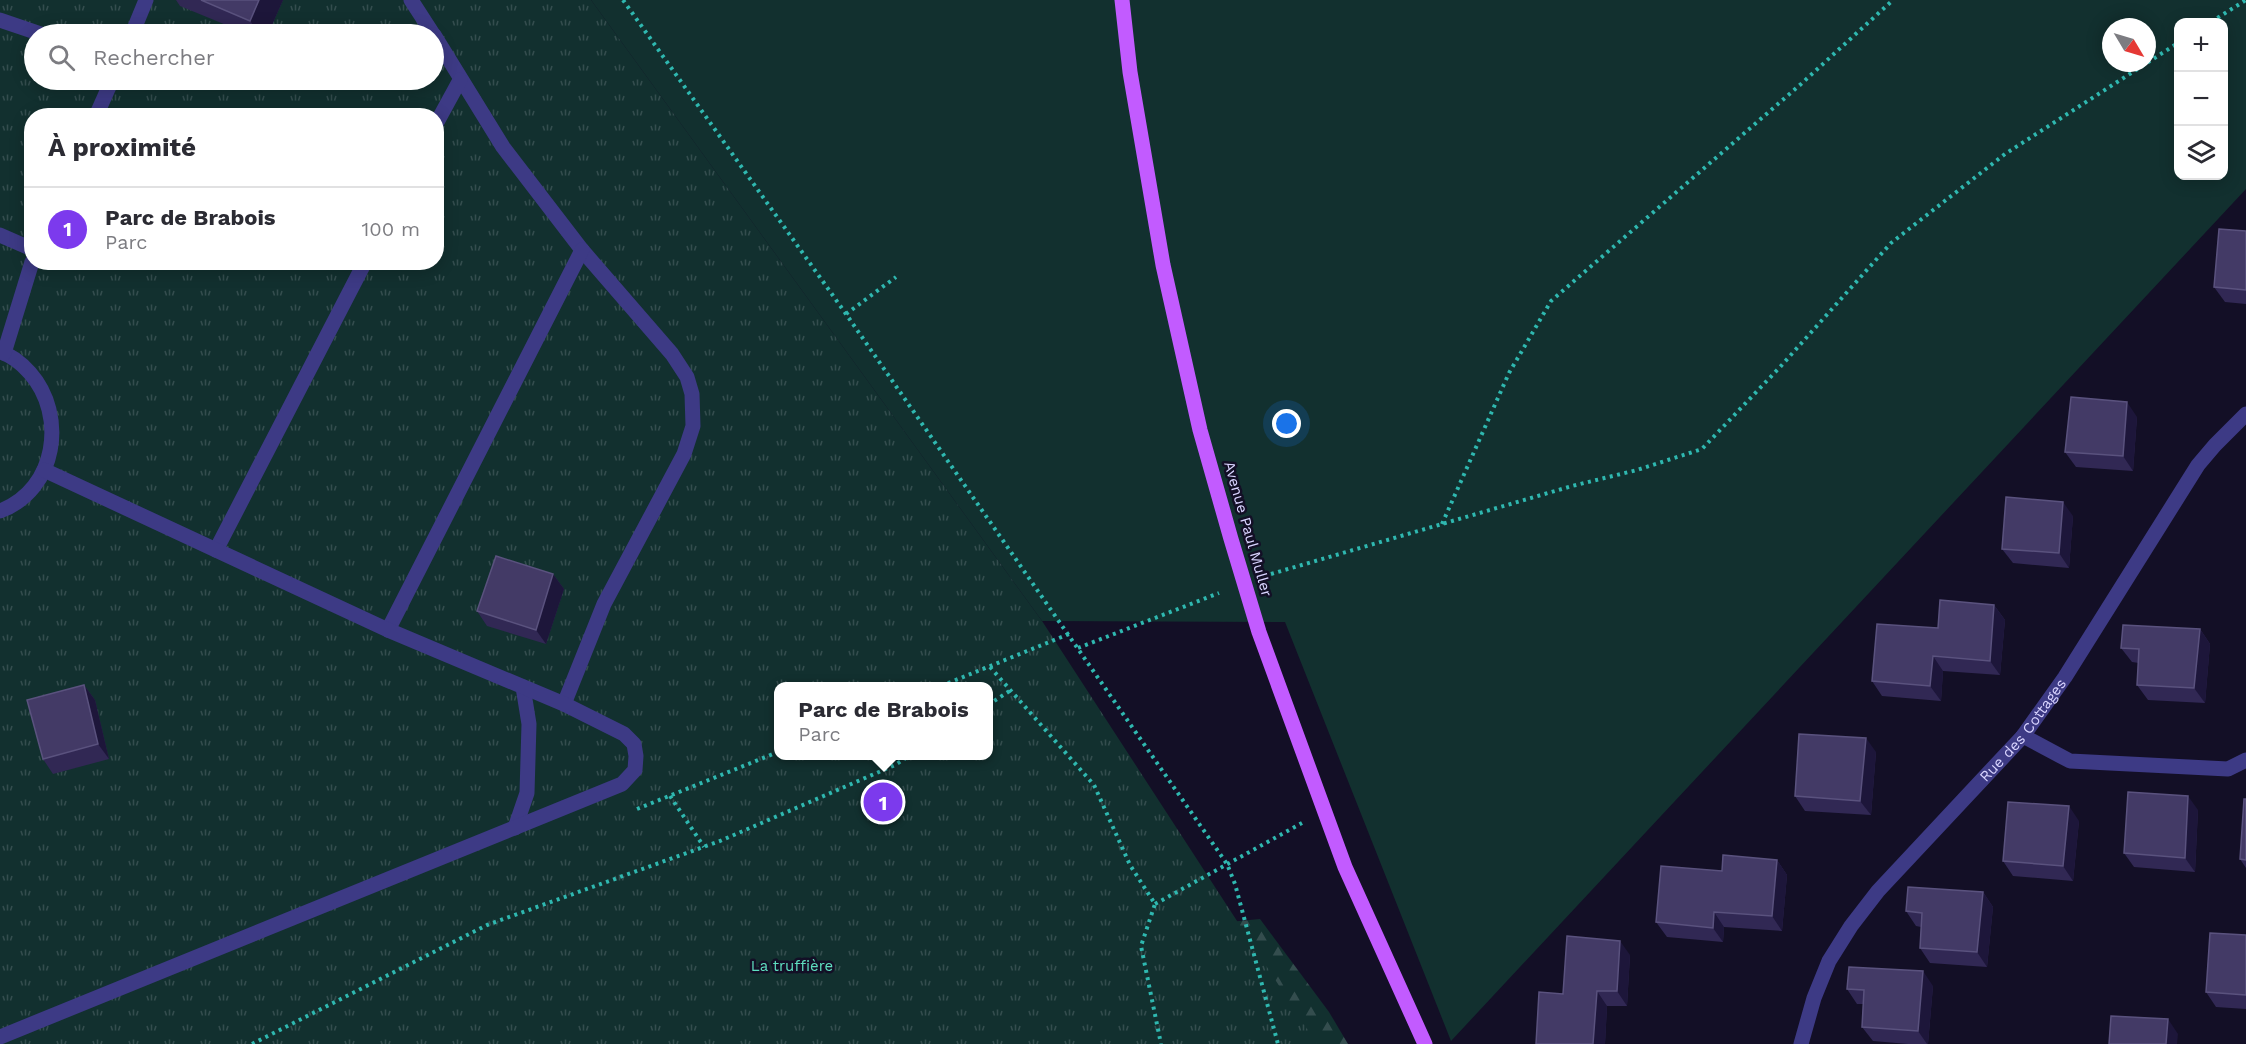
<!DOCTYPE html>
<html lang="fr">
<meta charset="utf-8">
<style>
body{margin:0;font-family:"Work Sans",sans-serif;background:#f7f7f7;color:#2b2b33}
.controls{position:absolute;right:18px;top:18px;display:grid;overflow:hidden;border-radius:12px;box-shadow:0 3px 15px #0003}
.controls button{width:54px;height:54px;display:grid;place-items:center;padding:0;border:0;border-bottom:2px solid #e1e1e2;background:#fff;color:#2b2b33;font:30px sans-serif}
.compass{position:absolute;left:2102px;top:18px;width:54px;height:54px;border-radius:50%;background:#fff;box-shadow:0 3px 15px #0003;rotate:128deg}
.you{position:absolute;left:1287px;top:424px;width:21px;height:21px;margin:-15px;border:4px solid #fff;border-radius:50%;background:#1a73e8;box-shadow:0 0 0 9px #1a73e833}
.badge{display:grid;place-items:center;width:39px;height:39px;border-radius:50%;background:#7c3aed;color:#fff;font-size:20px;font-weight:700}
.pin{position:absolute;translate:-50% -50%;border:3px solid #fff;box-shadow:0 2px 6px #0006}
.popup{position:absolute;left:774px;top:682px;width:219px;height:78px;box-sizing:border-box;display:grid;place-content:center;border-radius:12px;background:#fff;filter:drop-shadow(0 2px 4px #0005);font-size:20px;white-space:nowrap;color:#7c7c81}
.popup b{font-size:22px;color:#2b2b33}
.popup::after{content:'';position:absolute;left:50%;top:100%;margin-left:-12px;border:12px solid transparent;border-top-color:#fff}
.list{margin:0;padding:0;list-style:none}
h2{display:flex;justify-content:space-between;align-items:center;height:78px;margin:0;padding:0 24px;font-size:26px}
h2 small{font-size:20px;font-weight:400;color:#7c7c81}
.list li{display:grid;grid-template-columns:39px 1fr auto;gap:18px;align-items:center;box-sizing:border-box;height:84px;padding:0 24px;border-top:2px solid #e1e1e2}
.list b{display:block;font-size:22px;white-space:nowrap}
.list p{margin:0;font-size:20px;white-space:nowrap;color:#7c7c81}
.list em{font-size:20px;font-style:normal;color:#7c7c81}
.icon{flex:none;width:33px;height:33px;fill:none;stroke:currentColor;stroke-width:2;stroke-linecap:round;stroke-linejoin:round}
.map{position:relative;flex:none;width:2246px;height:1044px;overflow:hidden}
.search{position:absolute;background:#fff;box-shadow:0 3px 15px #0003;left:24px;top:24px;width:420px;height:66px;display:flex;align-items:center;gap:15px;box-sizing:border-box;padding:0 21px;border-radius:33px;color:#7c7c81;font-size:22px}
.panel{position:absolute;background:#fff;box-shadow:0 3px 15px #0003;left:24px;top:108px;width:420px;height:162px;border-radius:24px}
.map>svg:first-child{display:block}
.grass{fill:#12302f;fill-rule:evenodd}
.forest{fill:url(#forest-firs)}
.park{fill:url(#park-tufts);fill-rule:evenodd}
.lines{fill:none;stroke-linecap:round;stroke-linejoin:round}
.path{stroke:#2fb8b0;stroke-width:4;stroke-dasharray:3 4.5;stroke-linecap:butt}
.minor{stroke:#3d3a85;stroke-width:15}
.major{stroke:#c25bff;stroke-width:15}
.wall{fill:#312854}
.shaded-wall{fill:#1d163a}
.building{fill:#433a66;stroke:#5a527e;stroke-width:1.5}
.labels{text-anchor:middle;stroke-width:5;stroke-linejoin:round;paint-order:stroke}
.street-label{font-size:15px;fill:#d9d4ff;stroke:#130f26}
.park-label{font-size:15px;fill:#5fe0c0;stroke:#130f26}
</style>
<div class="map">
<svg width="2246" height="1044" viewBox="0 0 2246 1044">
<defs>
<pattern id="forest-firs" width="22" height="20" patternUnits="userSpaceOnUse" patternTransform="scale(1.5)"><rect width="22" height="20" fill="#12302f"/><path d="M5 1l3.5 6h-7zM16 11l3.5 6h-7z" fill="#344d4e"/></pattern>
<pattern id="park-tufts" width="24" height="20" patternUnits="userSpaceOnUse" patternTransform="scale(1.5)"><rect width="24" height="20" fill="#12302f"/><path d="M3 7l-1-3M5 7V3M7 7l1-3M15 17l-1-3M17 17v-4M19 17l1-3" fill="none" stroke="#344d4e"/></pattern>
</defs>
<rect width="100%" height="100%" fill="#130f26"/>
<path class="grass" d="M 591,0 L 2246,0 L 2246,189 L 1451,1041 L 1285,622 L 1042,621 ZM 2178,22 L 2224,22 L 2224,176 L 2178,176 ZM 2111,27 L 2147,27 L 2147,63 L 2111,63 Z"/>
<polygon class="forest" points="1260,919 1329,1012 1348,1044 1246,1044 1168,928"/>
<path class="park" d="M 0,0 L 591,0 L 1042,621 L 1317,1044 L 0,1044 ZM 34,34 L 434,34 L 434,80 L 34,80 ZM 32,116 L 436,116 L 436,262 L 32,262 ZM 778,686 L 988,686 L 988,756 L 778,756 Z"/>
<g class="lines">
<g class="path">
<polyline points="623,0 846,314 1227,864 1235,884 1278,1044"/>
<polyline points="2211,22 2246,0"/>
<polyline points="846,314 896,277"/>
<polyline points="1442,524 1509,373 1551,301 1801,84 1893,0"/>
<polyline points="1271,574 1572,486 1637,470 1702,449 1781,366 1891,243 2005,154 2178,43"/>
<polyline points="1078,648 1219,593"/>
<polyline points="990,667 1094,785 1130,865 1155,904 1141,946 1161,1044"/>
<polyline points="941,686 1069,634"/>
<polyline points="988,705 1011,690"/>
<polyline points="670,796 704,847"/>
<polyline points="637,809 778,752"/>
<polyline points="1155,904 1302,823"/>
<polyline points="252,1044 487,925 720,841 895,765 909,756"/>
</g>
<g class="minor">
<polyline points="411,0 433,34"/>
<polyline points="0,20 41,34"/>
<polyline points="132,34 146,0"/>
<polyline points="434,35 503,147 582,250 672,354 687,377 692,394 693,426 684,454 604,604 564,704"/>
<polyline points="96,116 112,80"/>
<polyline points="436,124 460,80"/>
<polyline points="0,235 32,249"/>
<path d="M 0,352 C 11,355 22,364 30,373 C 67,415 57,490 0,511"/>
<polyline points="4,353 32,262"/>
<polyline points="216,550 365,262"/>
<polyline points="388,630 582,250"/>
<polyline points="2023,736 2070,761 2228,769 2246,760"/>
<polyline points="515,828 527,793 529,724 523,687"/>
<polyline points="0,1037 622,784 635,770 636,756 634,744 624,734 564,704 388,630 44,470"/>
<path id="s1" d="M 1801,1044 L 1814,998 L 1829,961 L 1851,926 L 1878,891 L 2023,736 L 2065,677 L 2198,465 L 2215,445 L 2246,414"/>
</g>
<polyline class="major" points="1122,0 1130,72 1163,265 1200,430 1231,539 1259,632 1345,867 1425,1044"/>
</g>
<g class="wall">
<polygon points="176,0 283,0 268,34 248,34 180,6"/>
<polygon points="2246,231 2246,304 2225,302 2214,287"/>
<polygon points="2137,417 2133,471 2076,467 2065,452"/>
<polygon points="2073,516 2069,568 2013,563 2002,549"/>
<polygon points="553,574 564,589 546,644 487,626 477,611"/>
<polygon points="1994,605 2005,620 2000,675 1943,671 1941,701 1882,696 1872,681 1938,628"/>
<polygon points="2200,629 2210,644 2205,703 2148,700 2137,685 2139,663 2132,662 2121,648"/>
<polygon points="84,685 95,700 109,759 53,774 43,759"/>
<polygon points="1876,752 1871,815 1805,811 1795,796"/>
<polygon points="2246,799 2246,868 2240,859"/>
<polygon points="2198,810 2195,872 2134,867 2124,853"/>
<polygon points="2079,821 2073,881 2013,876 2003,861"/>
<polygon points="1777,860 1787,875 1782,931 1724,927 1723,942 1667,937 1656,922 1720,871"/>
<polygon points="1983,892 1993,907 1987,967 1930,963 1920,948 1921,927 1916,926 1906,911"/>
<polygon points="2246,935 2246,1009 2216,1007 2206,992"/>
<polygon points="1630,955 1627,1006 1607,1006 1605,1044 1536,1044 1563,994"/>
<polygon points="1933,986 1928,1044 1908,1044 1873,1041 1862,1027 1863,1004 1857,1004 1847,989"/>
</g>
<g class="shaded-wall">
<polygon points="259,0 283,0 268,34 260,34 250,21"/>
<polygon points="2127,402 2137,417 2133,471 2123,456"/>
<polygon points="2063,502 2073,516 2069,568 2059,553"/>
<polygon points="553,574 564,589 546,644 536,630"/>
<polygon points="1994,605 2005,620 2000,675 1990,661"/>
<polygon points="2200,629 2210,644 2205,703 2194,688"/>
<polygon points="1933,656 1943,671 1941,701 1930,686"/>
<polygon points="84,685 95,700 109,759 98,744"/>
<polygon points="1866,738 1876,752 1871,815 1860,801"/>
<polygon points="2188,796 2198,810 2195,872 2185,858"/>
<polygon points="2069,806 2079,821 2073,881 2063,866"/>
<polygon points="1777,860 1787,875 1782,931 1772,916"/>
<polygon points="1983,892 1993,907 1987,967 1977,952"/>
<polygon points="1714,912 1724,927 1723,942 1713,928"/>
<polygon points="1620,941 1630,955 1627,1006 1617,991"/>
<polygon points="1923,971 1933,986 1928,1044 1927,1044 1918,1031"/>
<polygon points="1597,991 1607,1006 1605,1044 1593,1044"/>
<polygon points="2168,1019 2178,1034 2177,1044 2166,1044"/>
</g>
<g class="building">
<polygon points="201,0 259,0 250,21"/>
<polygon points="2219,229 2246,231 2246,290 2214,287"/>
<polygon points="2071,397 2127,402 2123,456 2065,452"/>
<polygon points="2006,497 2063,502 2059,553 2002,549"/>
<polygon points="496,556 553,574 536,630 477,611"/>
<polygon points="1940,600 1994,605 1990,661 1933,656 1930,686 1872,681 1877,624 1938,628"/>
<polygon points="2123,625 2200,629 2194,688 2137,685 2139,649 2121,648"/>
<polygon points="84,685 98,744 43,759 27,700"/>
<polygon points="1799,734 1866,738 1860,801 1795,796"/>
<polygon points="2128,792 2188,796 2185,858 2124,853"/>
<polygon points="2244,799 2246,799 2246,860 2240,859"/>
<polygon points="2008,802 2069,806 2063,866 2003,861"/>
<polygon points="1723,855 1777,860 1772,916 1714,912 1713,928 1656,922 1661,866 1722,871"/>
<polygon points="1908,887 1983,892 1977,952 1920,948 1922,913 1906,911"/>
<polygon points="2210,933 2246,935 2246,995 2206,992"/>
<polygon points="1567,936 1620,941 1617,991 1597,991 1593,1044 1536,1044 1539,992 1563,994"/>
<polygon points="1849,967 1923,971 1918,1031 1862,1027 1864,990 1847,989"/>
<polygon points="2111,1016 2168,1019 2166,1044 2109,1044"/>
</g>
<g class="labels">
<g class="street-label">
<text transform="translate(1248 529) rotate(74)" y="5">Avenue Paul Muller</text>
<text dy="5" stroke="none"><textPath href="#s1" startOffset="390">Rue des Cottages</textPath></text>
</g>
<g class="park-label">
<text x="792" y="971">La truffière</text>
</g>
</g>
</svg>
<div class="controls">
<button>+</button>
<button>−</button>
<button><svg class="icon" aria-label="layers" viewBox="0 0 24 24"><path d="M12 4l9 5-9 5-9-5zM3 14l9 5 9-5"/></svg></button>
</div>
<svg class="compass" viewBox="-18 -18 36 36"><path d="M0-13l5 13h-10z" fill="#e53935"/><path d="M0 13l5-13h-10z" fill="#7c7c81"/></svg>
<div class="you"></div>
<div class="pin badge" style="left:883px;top:802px">1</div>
<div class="popup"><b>Parc de Brabois</b>Parc</div>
<div class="search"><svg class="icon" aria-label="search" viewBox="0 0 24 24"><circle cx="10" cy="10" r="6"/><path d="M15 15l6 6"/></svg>Rechercher</div>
<section class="panel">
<h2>À proximité<small></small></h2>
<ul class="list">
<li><span class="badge">1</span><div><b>Parc de Brabois</b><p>Parc</p></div><em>100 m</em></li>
</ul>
</section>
</div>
